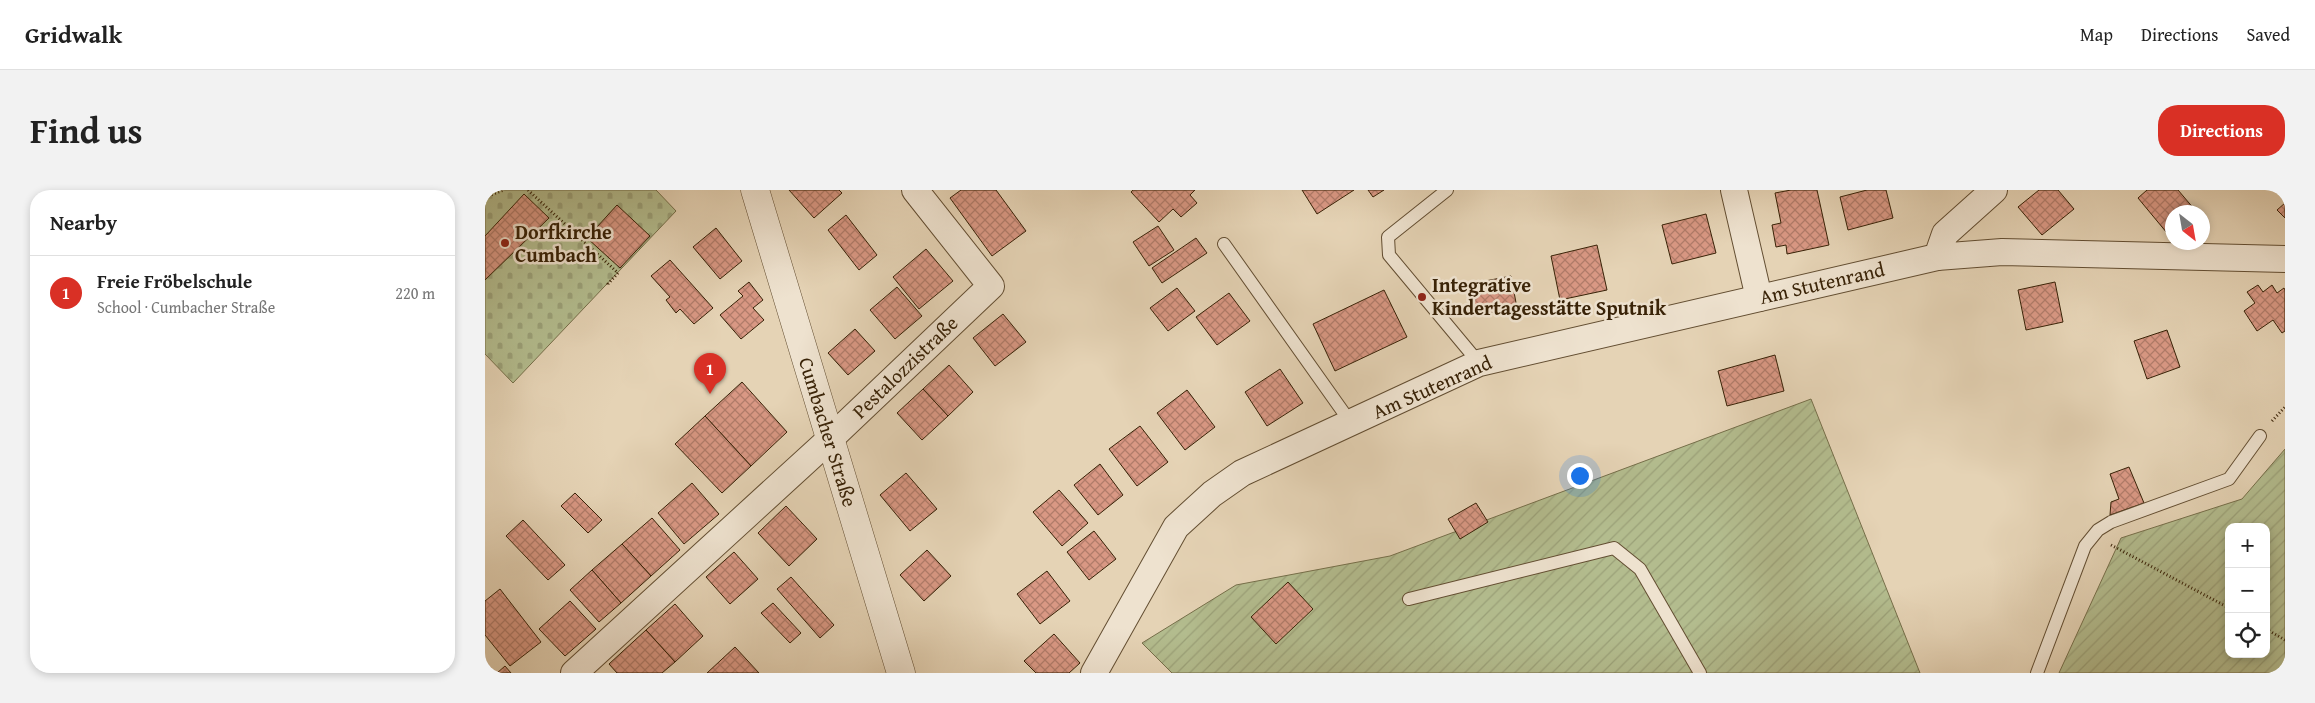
<!DOCTYPE html>
<meta charset="utf-8">
<style>
body{margin:0;font-family:"Gentium Book Plus",serif;background:#f2f2f2;color:#222}
.controls{position:absolute;right:15px;bottom:15px;display:grid;overflow:hidden;border-radius:10px;box-shadow:0 2px 8px #0003}
.controls button{width:45px;height:45px;display:grid;place-items:center;padding:0;border:0;border-bottom:1px solid #e0e0e0;background:#fff;color:#222;font:25px sans-serif}
.compass{position:absolute;left:1680px;top:15px;width:45px;height:45px;border-radius:50%;background:#fff;box-shadow:0 2px 8px #0003;rotate:149deg}
.you{position:absolute;left:1094px;top:285px;width:18px;height:18px;margin:-12px;border:4px solid #fff;border-radius:50%;background:#1a73e8;box-shadow:0 0 0 8px #1a73e833}
.badge{display:grid;place-items:center;width:32px;height:32px;border-radius:50%;background:#d93025;color:#fff;font-size:16px;font-weight:700}
.pin{position:absolute;translate:-50% -41px;filter:drop-shadow(0 1px 2px #0008)}
.pin::after{content:'';position:absolute;top:26px;width:18px;height:15px;background:inherit;clip-path:polygon(0 0,100% 0,50% 100%)}
.list{margin:0;padding:0;list-style:none}
h2{display:flex;justify-content:space-between;align-items:center;height:65px;margin:0;padding:0 20px;font-size:21px}
h2 small{font-size:16px;font-weight:400;color:#767676}
.list li{display:grid;grid-template-columns:32px 1fr auto;gap:15px;align-items:center;box-sizing:border-box;height:75px;padding:0 20px;border-top:1px solid #e0e0e0}
.list b{display:block;font-size:19px;white-space:nowrap}
.list p{margin:0;font-size:16px;white-space:nowrap;color:#767676}
.list em{font-size:16px;font-style:normal;color:#767676}
.icon{flex:none;width:28px;height:28px;fill:none;stroke:currentColor;stroke-width:2;stroke-linecap:round;stroke-linejoin:round}
.map{position:relative;flex:none;width:1800px;height:483px;overflow:hidden;border-radius:20px}
header{display:flex;align-items:center;gap:30px;box-sizing:border-box;height:70px;padding:0 25px;background:#fff;border-bottom:1px solid #e0e0e0}
header strong{font-size:24px}
nav{display:flex;gap:28px;margin-inline-start:auto;font-size:18px}
.intro{display:flex;align-items:center;justify-content:space-between;box-sizing:border-box;height:120px;padding:0 30px}
h1{margin:0;font-size:35px}
.button{padding:12px 22px;border-radius:20px;background:#d93025;color:#fff;font-size:18px;font-weight:700}
main{display:flex;gap:30px;padding:0 30px}
aside{flex:1;background:#fff;border-radius:20px;box-shadow:0 2px 8px #0003}
.map>svg:first-child{display:block}
.cemetery{fill:url(#cemetery-stones);stroke:#766f4a}
.garden{fill:url(#garden-furrows);stroke:#766f4a;fill-rule:evenodd}
.building{fill:url(#building-cross-hatch);stroke:#382207}
.lines{fill:none;stroke-linecap:round;stroke-linejoin:round}
.service-casing{stroke:#634e32;stroke-width:14}
.minor-casing{stroke:#634e32;stroke-width:28}
.tertiary-casing{stroke:#634e32;stroke-width:29}
.path{stroke:#382207;stroke-width:3;stroke-dasharray:1 2.5;stroke-linecap:butt}
.service{stroke:#eee2cf;stroke-width:12}
.minor{stroke:#eee2cf;stroke-width:26}
.tertiary{stroke:#eee2cf;stroke-width:28}
.poi-dot{fill:#8f2418;stroke:#eee2cf;stroke-width:2}
.labels{text-anchor:middle;stroke-width:5;stroke-linejoin:round;paint-order:stroke}
.poi-label{font-size:20px;font-weight:bold;fill:#382207;stroke:#eee2cf;text-anchor:start}
.street-label{font-size:20px;fill:#382207;stroke:#eee2cf}
</style>
<header>
<strong>Gridwalk</strong>
<nav><a>Map</a><a>Directions</a><a>Saved</a></nav>
</header>
<div class="intro"><h1>Find us</h1><a class="button">Directions</a></div>
<main>
<aside>
<h2>Nearby<small></small></h2>
<ul class="list">
<li><span class="badge">1</span><div><b>Freie Fröbelschule</b><p>School · Cumbacher Straße</p></div><em>220 m</em></li>
</ul>
</aside>
<div class="map">
<svg width="1800" height="483" viewBox="0 0 1800 483">
<defs>
<pattern id="cemetery-stones" width="16" height="16" patternUnits="userSpaceOnUse" patternTransform="scale(1.25)"><rect width="16" height="16" fill="#b3bc8e"/><path d="M2 7V4a2 2 0 0 1 4 0v3zM10 15v-3a2 2 0 0 1 4 0v3z" fill="#9ba179"/></pattern>
<pattern id="garden-furrows" width="10" height="10" patternUnits="userSpaceOnUse" patternTransform="scale(1.25)"><rect width="10" height="10" fill="#b3bc8e"/><path d="M-1 1l2-2M0 10L10 0M9 11l2-2" fill="none" stroke="#9ba179"/></pattern>
<pattern id="building-cross-hatch" width="8" height="8" patternUnits="userSpaceOnUse" patternTransform="scale(1.25)"><rect width="8" height="8" fill="#d99884"/><path d="M0 0l8 8M0 8l8-8" fill="none" stroke="#b17c6a"/></pattern>
</defs>
<rect width="100%" height="100%" fill="#e5d3b5"/>
<filter id="stains"><feTurbulence type="fractalNoise" baseFrequency=".004" numOctaves="4"/><feColorMatrix values="0 0 0 0 .2 0 0 0 0 .09 0 0 0 0 .02 0 0 0 .5 -.17"/></filter>
<radialGradient id="worn" r=".72"><stop offset=".6" stop-color="#630" stop-opacity="0"/><stop offset="1" stop-color="#630" stop-opacity=".3"/></radialGradient>
<polygon class="cemetery" points="0,0 171,0 191,21 28,193 0,164"/>
<g class="garden">
<polygon points="1326,209 1435,483 687,483 657,453 751,395 905,366"/>
<path d="M 1800,259 L 1800,483 L 1574,483 L 1636,348 L 1757,309 ZM 1744,337 L 1781,337 L 1781,464 L 1744,464 Z"/>
</g>
<g class="building">
<polygon points="304,0 354,0 357,3 329,28"/>
<polygon points="476,0 511,0 541,41 507,66 465,8"/>
<polygon points="648,0 710,0 705,5 712,13 696,27 688,19 674,32 646,2"/>
<polygon points="817,0 869,0 832,24"/>
<polygon points="883,0 899,0 888,7"/>
<polygon points="1306,0 1332,0 1344,55 1302,64 1301,55 1291,57 1287,35 1296,33 1290,3"/>
<polygon points="1382,0 1401,0 1408,28 1363,40 1355,7"/>
<polygon points="1554,0 1573,0 1589,19 1557,45 1533,17"/>
<polygon points="1662,0 1693,0 1710,20 1707,22 1688,22 1688,39 1682,43 1653,8"/>
<polygon points="39,4 64,28 0,90 0,46"/>
<polygon points="1800,13 1800,28 1792,20"/>
<polygon points="132,15 165,46 135,78 102,48"/>
<polygon points="1221,24 1231,63 1187,74 1177,35"/>
<polygon points="361,25 392,65 374,80 343,40"/>
<polygon points="673,36 689,60 664,76 648,52"/>
<polygon points="231,38 257,71 235,89 208,57"/>
<polygon points="711,48 722,63 677,93 667,78"/>
<polygon points="1112,55 1122,100 1075,110 1066,66"/>
<polygon points="441,59 468,91 434,119 408,87"/>
<polygon points="185,70 228,118 209,134 195,119 191,123 181,110 185,107 166,86"/>
<polygon points="1026,86 1032,118 991,125 985,94"/>
<polygon points="264,92 278,110 268,118 279,130 256,149 235,125 258,106 253,101"/>
<polygon points="1570,92 1578,132 1541,140 1533,100"/>
<polygon points="1773,95 1778,102 1787,95 1792,103 1799,98 1800,100 1800,141 1797,143 1788,130 1772,141 1759,121 1770,113 1762,102"/>
<polygon points="412,97 437,126 410,149 385,120"/>
<polygon points="692,98 710,121 683,141 665,118"/>
<polygon points="899,100 922,147 850,181 828,134"/>
<polygon points="744,103 765,131 732,155 711,127"/>
<polygon points="518,124 541,152 510,176 488,148"/>
<polygon points="370,139 390,161 363,185 343,163"/>
<polygon points="1682,140 1695,177 1662,189 1649,151"/>
<polygon points="1290,165 1299,201 1242,216 1233,181"/>
<polygon points="464,175 488,202 463,226 438,199"/>
<polygon points="795,179 818,213 782,236 760,202"/>
<polygon points="257,192 302,242 266,276 220,226"/>
<polygon points="438,199 463,226 437,250 412,223"/>
<polygon points="702,200 730,237 700,260 672,223"/>
<polygon points="220,226 266,276 237,303 190,254"/>
<polygon points="655,236 683,272 652,296 624,259"/>
<polygon points="615,274 638,305 613,325 589,295"/>
<polygon points="1644,277 1659,313 1625,325 1626,312 1634,309 1625,284"/>
<polygon points="421,283 452,319 425,341 395,305"/>
<polygon points="207,293 234,324 199,354 173,323"/>
<polygon points="574,300 603,333 577,356 548,322"/>
<polygon points="90,303 117,330 103,343 76,316"/>
<polygon points="991,313 1003,332 975,349 963,329"/>
<polygon points="301,316 332,349 304,376 273,343"/>
<polygon points="167,328 195,360 166,386 137,354"/>
<polygon points="38,330 80,375 63,390 21,346"/>
<polygon points="609,341 631,369 604,390 582,362"/>
<polygon points="137,354 166,386 136,413 107,380"/>
<polygon points="442,360 466,386 439,411 415,385"/>
<polygon points="249,362 273,389 245,414 221,387"/>
<polygon points="107,380 136,413 114,432 85,400"/>
<polygon points="562,381 585,411 555,434 532,404"/>
<polygon points="306,387 349,435 335,448 292,399"/>
<polygon points="803,392 828,419 791,454 766,427"/>
<polygon points="15,399 56,452 25,476 0,445 0,411"/>
<polygon points="85,411 111,439 80,466 54,439"/>
<polygon points="288,413 316,443 305,453 276,423"/>
<polygon points="190,414 218,446 190,472 161,440"/>
<polygon points="161,440 190,472 177,483 132,483 124,474"/>
<polygon points="569,444 595,473 584,483 551,483 539,471"/>
<polygon points="250,457 274,483 222,483"/>
<polygon points="20,476 26,483 12,483"/>
</g>
<g class="lines">
<g class="service-casing">
<g id="service">
<polyline points="962,0 903,47 904,65 994,173"/>
<polyline points="739,54 866,233"/>
<polyline points="924,409 1129,358 1155,379 1215,483"/>
<polyline points="1552,483 1600,356 1613,340 1626,332 1744,289 1775,246"/>
</g>
</g>
<g class="minor-casing">
<g id="minor">
<polyline points="1249,0 1274,108"/>
<polyline points="1452,67 1517,62 1800,69"/>
<polyline points="89,483 345,249 506,96 430,0"/>
<polyline points="609,483 691,337 727,304 757,283 994,173 1452,67 1460,44 1509,0"/>
</g>
</g>
<g class="tertiary-casing">
<polyline id="tertiary" points="270,0 416,483"/>
</g>
<g class="path">
<polyline points="43,0 133,83 123,94 124,96"/>
<polyline points="0,7 19,0"/>
<polyline points="1787,231 1800,217"/>
<polyline points="1626,355 1744,418"/>
<polyline points="1781,439 1800,450"/>
</g>
<use href="#service" class="service"/>
<use href="#minor" class="minor"/>
<use href="#tertiary" class="tertiary"/>
</g>
<g class="poi-dot">
<circle cx="20" cy="53" r="5"/>
<circle cx="937" cy="107" r="5"/>
</g>
<g class="labels">
<g class="poi-label">
<text x="30" y="49">Dorfkirche<tspan x="30" dy="23">Cumbach</tspan></text>
<text x="947" y="102">Integrative<tspan x="947" dy="23">Kindertagesstätte Sputnik</tspan></text>
</g>
<g class="street-label">
<text transform="translate(1337 93) rotate(-13)" y="7">Am Stutenrand</text>
<text transform="translate(420 177) rotate(-44)" y="7">Pestalozzistraße</text>
<text transform="translate(947 197) rotate(-24)" y="7">Am Stutenrand</text>
<text transform="translate(343 242) rotate(73)" y="7">Cumbacher Straße</text>
</g>
</g>
<rect width="100%" height="100%" filter="url(#stains)"/>
<rect width="100%" height="100%" fill="url(#worn)"/>
</svg>
<div class="controls">
<button>+</button>
<button>−</button>
<button><svg class="icon" aria-label="locate" viewBox="0 0 24 24"><circle cx="12" cy="12" r="6"/><path d="M12 2v4M12 18v4M2 12h4M18 12h4"/></svg></button>
</div>
<svg class="compass" viewBox="-18 -18 36 36"><path d="M0-13l5 13h-10z" fill="#e53935"/><path d="M0 13l5-13h-10z" fill="#767676"/></svg>
<div class="you"></div>
<div class="pin badge" style="left:225px;top:204px">1</div>
</div>
</main>
